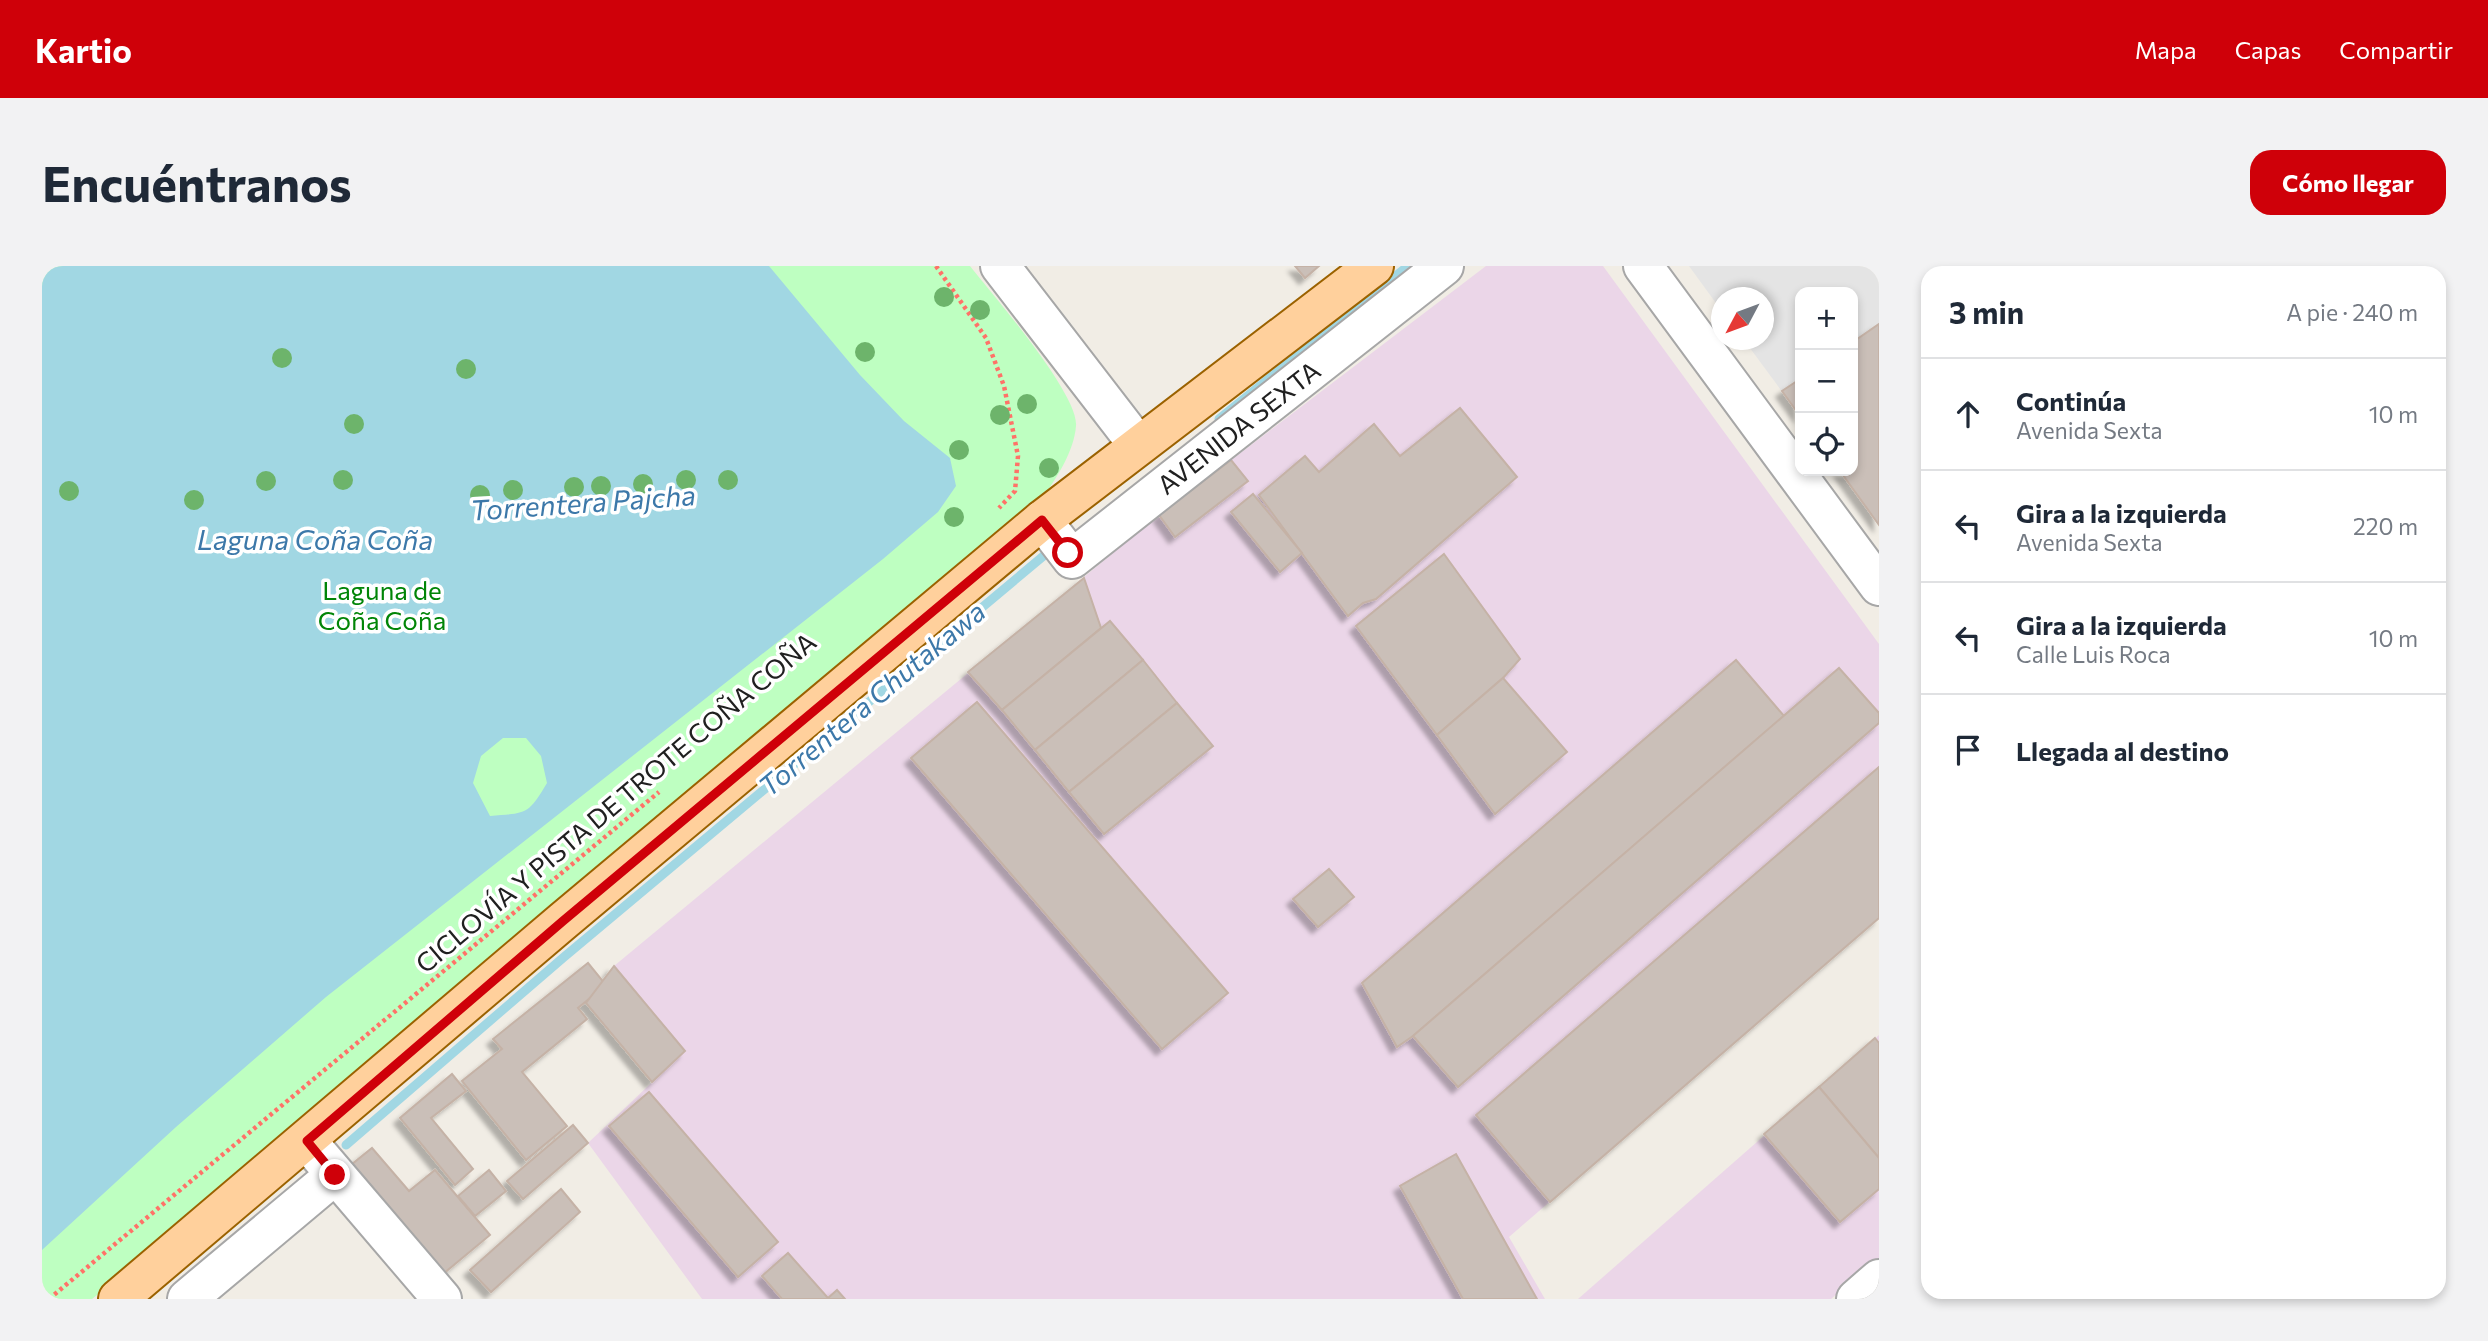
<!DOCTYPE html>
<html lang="es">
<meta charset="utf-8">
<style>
body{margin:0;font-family:Commissioner,sans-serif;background:#f2f2f3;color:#1f2937}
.controls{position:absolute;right:21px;top:21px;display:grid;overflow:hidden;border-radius:14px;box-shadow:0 4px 10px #0003}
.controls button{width:63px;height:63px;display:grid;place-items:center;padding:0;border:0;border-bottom:2px solid #e0e1e3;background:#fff;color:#1f2937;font:35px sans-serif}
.compass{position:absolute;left:1669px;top:21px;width:63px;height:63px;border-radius:50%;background:#fff;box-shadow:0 4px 10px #0003;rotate:229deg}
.stop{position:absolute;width:21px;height:21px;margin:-16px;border:5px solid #cf0009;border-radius:50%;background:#fff}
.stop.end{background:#cf0009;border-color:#fff;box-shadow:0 2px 7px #0008}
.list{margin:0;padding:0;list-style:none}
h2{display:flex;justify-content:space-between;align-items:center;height:91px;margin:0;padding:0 28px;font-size:30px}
h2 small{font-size:23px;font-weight:400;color:#747a83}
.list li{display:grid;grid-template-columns:46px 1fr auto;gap:21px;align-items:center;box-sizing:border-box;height:112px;padding:0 28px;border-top:2px solid #e0e1e3}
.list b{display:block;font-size:26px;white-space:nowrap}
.list p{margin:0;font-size:23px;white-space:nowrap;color:#747a83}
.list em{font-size:23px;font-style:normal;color:#747a83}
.icon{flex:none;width:38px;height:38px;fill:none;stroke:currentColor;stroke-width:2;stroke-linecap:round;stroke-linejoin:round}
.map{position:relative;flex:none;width:1837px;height:1033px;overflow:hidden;border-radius:21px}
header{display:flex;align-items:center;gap:42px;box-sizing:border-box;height:98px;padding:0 35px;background:#cf0009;color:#fff}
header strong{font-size:33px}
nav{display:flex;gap:38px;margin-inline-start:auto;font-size:24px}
.intro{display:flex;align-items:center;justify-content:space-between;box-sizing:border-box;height:168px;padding:0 42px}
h1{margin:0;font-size:49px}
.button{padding:18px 32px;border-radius:21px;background:#cf0009;color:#fff;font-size:24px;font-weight:700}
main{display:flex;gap:42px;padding:0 42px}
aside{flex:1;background:#fff;border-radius:21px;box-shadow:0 4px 10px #0003}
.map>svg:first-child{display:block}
.industrial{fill:#ebd6e8}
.park{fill:#beffc1}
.parking{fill:#e4e4e4}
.water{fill:#a1d7e3;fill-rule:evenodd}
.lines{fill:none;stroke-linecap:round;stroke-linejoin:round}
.stream{stroke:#a1d7e3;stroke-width:9}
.building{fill:#cabfb8;stroke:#c5b2a6;stroke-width:2;filter:url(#shadow)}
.minor-casing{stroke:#a7a7a7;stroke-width:42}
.major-casing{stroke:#9b6200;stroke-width:42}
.path{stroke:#ff7268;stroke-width:4.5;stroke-dasharray:3.5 3.5;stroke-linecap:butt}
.minor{stroke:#fff;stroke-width:38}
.major{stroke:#ffd09c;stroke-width:38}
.tree{fill:#6db46b}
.route{stroke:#cf0009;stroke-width:9}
.labels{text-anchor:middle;stroke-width:7;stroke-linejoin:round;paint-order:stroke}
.street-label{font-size:26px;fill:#202020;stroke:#fff}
.park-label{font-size:26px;fill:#018507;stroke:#fff}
.water-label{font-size:28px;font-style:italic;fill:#3c78a9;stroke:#fff}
</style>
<header>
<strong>Kartio</strong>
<nav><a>Mapa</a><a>Capas</a><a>Compartir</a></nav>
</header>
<div class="intro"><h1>Encuéntranos</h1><a class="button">Cómo llegar</a></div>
<main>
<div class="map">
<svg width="1837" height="1033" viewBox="0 0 1837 1033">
<defs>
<filter id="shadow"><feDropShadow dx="-6" dy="6" stdDeviation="2" flood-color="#0004"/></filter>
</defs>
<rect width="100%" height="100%" fill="#f1ede5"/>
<g class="industrial">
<polygon points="1444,0 1561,0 1837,378 1837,652 1467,971 1503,1033 660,1033 546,877 643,785 572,700 1117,249"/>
<polygon points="1837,769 1837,992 1789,1033 1536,1033"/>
</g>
<path class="park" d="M 0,0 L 928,0 C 950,28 1037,128 1034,160 C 1032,185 1016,209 1003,229 L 118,979 L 50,1033 L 0,1033 Z"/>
<polygon class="parking" points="1647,0 1837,0 1837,259 1798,205 1811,205 1811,26 1758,26 1758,150 1702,74 1722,74 1722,32 1680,32 1679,44"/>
<path class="water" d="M 0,0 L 727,0 L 818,109 L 862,155 L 908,192 L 914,220 L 896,246 L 841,293 L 284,731 L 134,861 L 0,984 ZM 461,472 L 484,472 L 499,490 L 505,517 C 486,549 485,547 448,550 L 431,517 L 439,490 Z"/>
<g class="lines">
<g class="stream">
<polyline points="1177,153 1366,0"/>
<polyline points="304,879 522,691 1011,282"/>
</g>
</g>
<g class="building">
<polygon points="1253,0 1277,0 1263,12"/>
<polygon points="1837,58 1837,259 1798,205 1811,205 1811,76"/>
<polygon points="1758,113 1758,150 1740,125"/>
<polygon points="1418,142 1475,211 1334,333 1321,337 1306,350 1217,229 1263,190 1277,206 1332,158 1358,190"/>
<polygon points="1189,194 1206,215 1133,271 1117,249"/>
<polygon points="1211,228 1260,287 1238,306 1189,246"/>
<polygon points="1402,288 1478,393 1461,412 1395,469 1314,360"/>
<polygon points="1042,312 1059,362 960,444 926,406"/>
<polygon points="1068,355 1101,394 993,484 960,444"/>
<polygon points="1101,394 1135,437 1027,526 993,484"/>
<polygon points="1694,394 1742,450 1371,770 1355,781 1320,717"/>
<polygon points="1797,402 1837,447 1837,457 1416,821 1371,770"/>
<polygon points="1461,412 1525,486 1453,548 1395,469"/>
<polygon points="935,436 1186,727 1120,783 869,492"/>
<polygon points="1135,437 1171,480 1062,568 1027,526"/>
<polygon points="1837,501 1837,652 1508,936 1434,849"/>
<polygon points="1287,603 1312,631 1276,661 1251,633"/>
<polygon points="546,697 564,719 536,742 545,753 480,806 525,860 484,894 420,815 460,783 451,773"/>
<polygon points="572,700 643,785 610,816 544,737"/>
<polygon points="1833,772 1837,777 1837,892 1777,821"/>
<polygon points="410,808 424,825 389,852 431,903 413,919 358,852"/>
<polygon points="1777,821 1837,892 1837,923 1798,956 1722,868"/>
<polygon points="607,826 736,976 696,1011 567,860"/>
<polygon points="531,859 546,877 481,933 465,915"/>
<polygon points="330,882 367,925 393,904 448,969 401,1008 309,899"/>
<polygon points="1414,888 1495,1033 1421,1033 1358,920"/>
<polygon points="447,904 464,925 433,950 416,930"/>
<polygon points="519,923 538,946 449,1026 428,1004"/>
<polygon points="746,987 786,1032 795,1024 803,1033 740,1033 720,1010"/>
</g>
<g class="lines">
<g class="minor-casing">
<g id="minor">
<polyline points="958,0 1096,179"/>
<polyline points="1601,0 1837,320"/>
<polyline points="1000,254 1030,293 1402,0"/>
<polyline points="265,875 400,1033"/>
<polyline points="145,1033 293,909"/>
<polyline points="1814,1033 1837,1013"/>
</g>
</g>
<g class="major-casing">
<polyline id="major" points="76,1033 521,655 1000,254 1332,0"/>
</g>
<g class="path">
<polyline points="894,0 944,72 962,120 976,190 973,225 957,242"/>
<polyline points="7,1033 617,526"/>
</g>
<use href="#minor" class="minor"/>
<use href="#major" class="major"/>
</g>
<g class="tree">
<circle cx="902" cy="31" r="10"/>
<circle cx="938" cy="44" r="10"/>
<circle cx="823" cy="86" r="10"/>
<circle cx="240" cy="92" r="10"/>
<circle cx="424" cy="103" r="10"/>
<circle cx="985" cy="138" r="10"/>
<circle cx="958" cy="149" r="10"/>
<circle cx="312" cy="158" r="10"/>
<circle cx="917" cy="184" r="10"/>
<circle cx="1007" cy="202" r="10"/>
<circle cx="301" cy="214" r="10"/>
<circle cx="644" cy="214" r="10"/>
<circle cx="686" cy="214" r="10"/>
<circle cx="224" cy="215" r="10"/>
<circle cx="601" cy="218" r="10"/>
<circle cx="559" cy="220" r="10"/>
<circle cx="532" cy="221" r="10"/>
<circle cx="471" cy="224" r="10"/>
<circle cx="27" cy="225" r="10"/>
<circle cx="438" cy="229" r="10"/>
<circle cx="152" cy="234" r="10"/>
<circle cx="912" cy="251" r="10"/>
</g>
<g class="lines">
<polyline class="route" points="293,909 265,875 521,655 1000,254 1026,287"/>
</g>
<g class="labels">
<g class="street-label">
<text transform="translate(1197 162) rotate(-38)" y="9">AVENIDA SEXTA</text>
<text transform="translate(574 537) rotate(-40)" y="9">CICLOVÍA Y PISTA DE TROTE COÑA COÑA</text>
</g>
<g class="park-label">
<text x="340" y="334">Laguna de<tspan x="340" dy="30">Coña Coña</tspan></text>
</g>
<g class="water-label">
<text transform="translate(541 237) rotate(-4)" y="10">Torrentera Pajcha</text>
<text x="273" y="284">Laguna Coña Coña</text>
<text transform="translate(830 433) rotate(-40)" y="10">Torrentera Chutakawa</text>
</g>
</g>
</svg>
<div class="controls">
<button>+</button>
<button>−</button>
<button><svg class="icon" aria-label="locate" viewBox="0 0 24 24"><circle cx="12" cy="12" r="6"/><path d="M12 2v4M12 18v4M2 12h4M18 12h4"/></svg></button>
</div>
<svg class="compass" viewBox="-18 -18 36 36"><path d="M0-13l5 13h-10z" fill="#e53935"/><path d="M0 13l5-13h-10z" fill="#747a83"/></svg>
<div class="stop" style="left:1026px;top:287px"></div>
<div class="stop end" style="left:293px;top:909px"></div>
</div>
<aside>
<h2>3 min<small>A pie · 240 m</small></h2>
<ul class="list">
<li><svg class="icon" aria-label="ahead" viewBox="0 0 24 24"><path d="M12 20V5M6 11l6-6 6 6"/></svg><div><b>Continúa</b><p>Avenida Sexta</p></div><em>10 m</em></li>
<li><svg class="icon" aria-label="left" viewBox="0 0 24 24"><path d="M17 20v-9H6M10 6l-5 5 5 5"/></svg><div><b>Gira a la izquierda</b><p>Avenida Sexta</p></div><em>220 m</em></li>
<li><svg class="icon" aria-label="left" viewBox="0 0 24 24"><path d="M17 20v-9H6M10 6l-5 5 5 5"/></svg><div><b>Gira a la izquierda</b><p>Calle Luis Roca</p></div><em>10 m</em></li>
<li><svg class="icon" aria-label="arrive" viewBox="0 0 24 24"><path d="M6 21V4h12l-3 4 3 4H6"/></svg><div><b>Llegada al destino</b></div></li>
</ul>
</aside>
</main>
